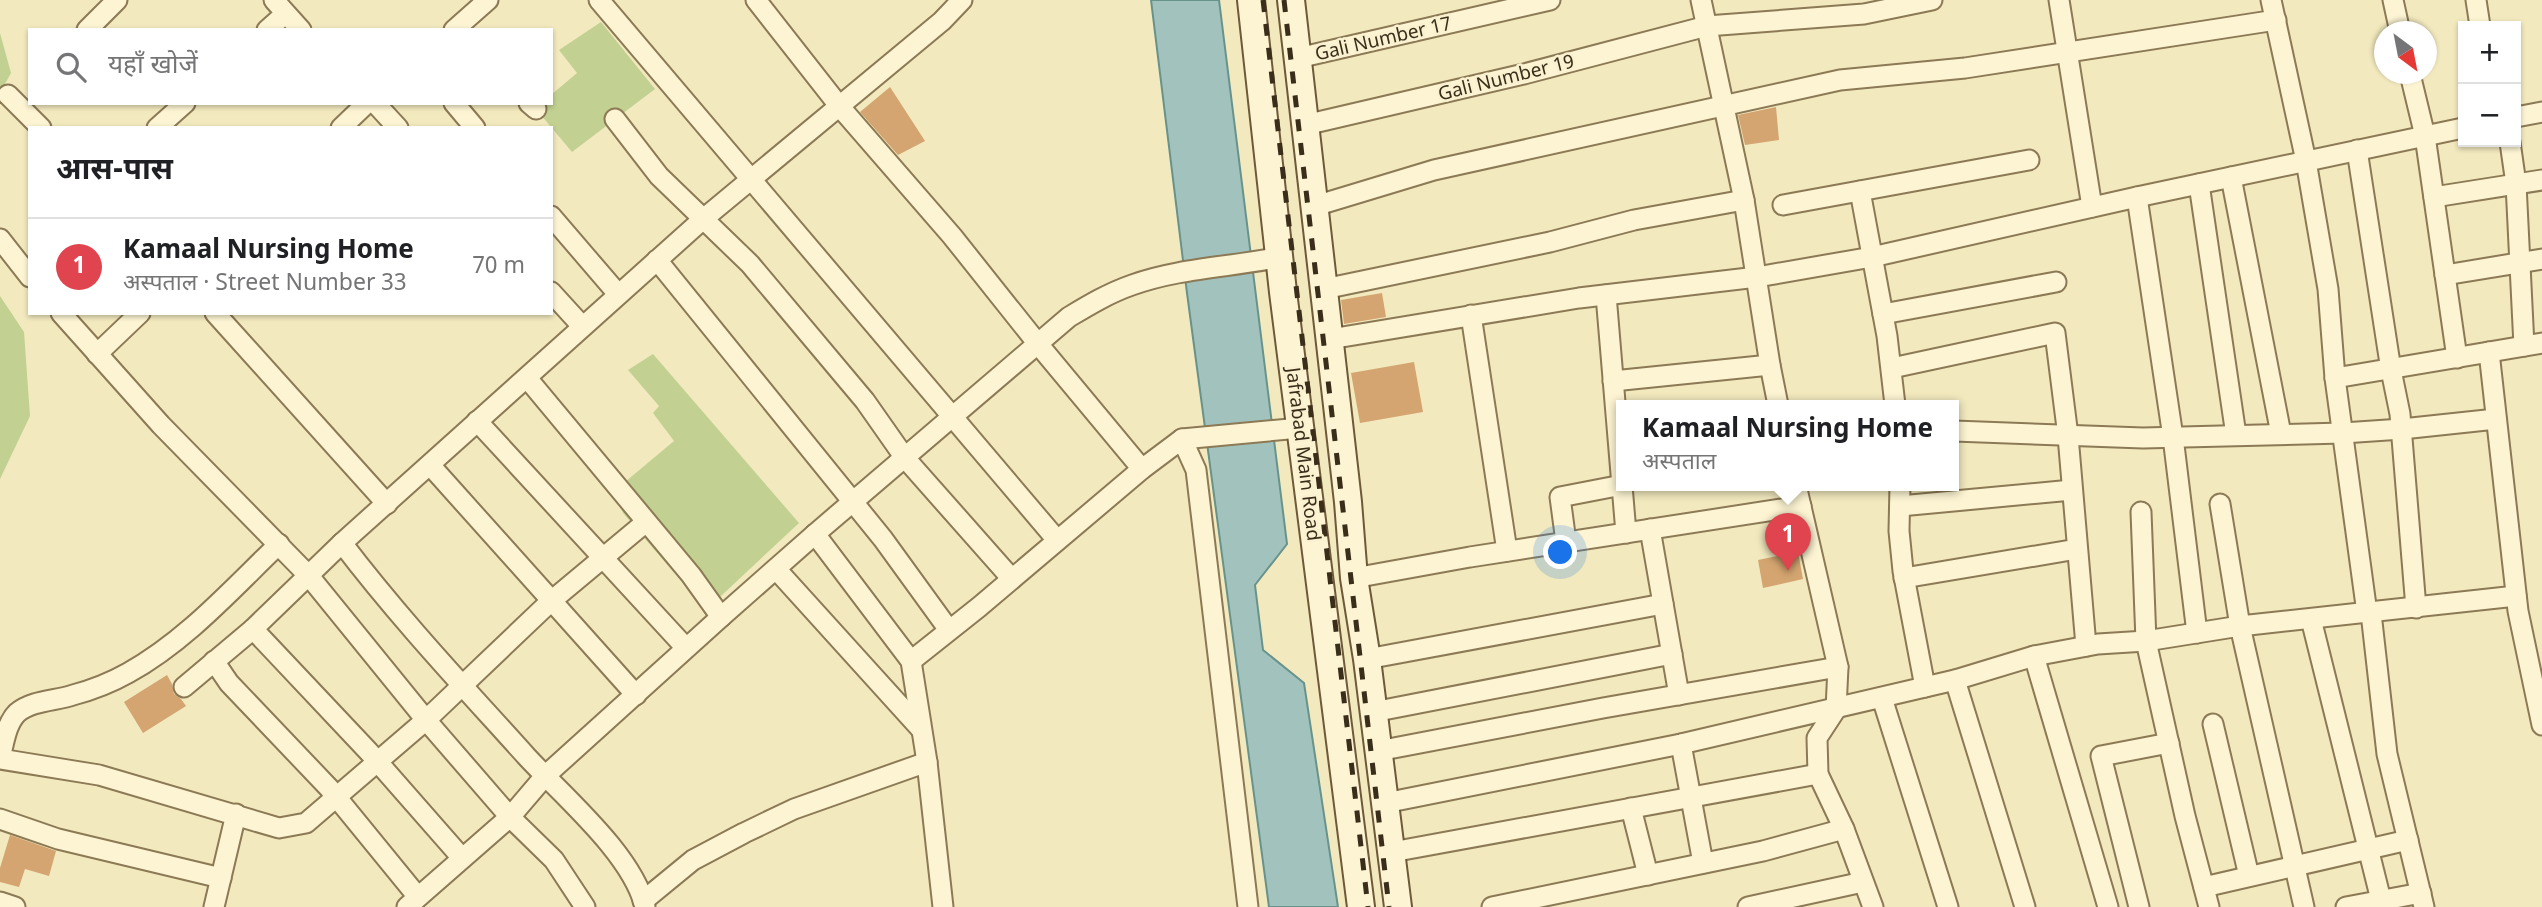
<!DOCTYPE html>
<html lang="hi">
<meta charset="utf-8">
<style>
body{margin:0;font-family:Georgia,"Noto Sans Devanagari",serif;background:#f6f6f6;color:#202124}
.controls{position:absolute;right:21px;top:21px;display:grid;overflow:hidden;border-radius:0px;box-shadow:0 2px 5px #0004}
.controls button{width:63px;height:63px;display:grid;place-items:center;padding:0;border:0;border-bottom:2px solid #e0e0e0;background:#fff;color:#202124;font:35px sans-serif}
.compass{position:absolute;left:2374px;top:21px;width:63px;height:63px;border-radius:50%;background:#fff;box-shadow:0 2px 5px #0004;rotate:148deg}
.you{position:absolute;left:1561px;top:553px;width:24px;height:24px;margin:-18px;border:5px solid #fff;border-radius:50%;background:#1a73e8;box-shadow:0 0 0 10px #1a73e833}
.badge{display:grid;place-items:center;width:46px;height:46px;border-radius:50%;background:#a12e1f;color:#fff;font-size:23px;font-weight:700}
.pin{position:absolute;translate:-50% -58px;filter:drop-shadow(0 2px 4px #0008)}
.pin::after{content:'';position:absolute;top:37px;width:24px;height:21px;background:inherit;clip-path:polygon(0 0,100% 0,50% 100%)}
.popup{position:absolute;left:1616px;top:400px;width:343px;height:91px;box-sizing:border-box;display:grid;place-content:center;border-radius:0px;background:#fff;filter:drop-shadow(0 2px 5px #0005);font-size:23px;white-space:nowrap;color:#757577}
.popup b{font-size:26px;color:#202124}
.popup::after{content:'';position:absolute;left:50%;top:100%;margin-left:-14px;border:14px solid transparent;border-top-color:#fff}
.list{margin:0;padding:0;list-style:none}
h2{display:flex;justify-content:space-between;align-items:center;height:91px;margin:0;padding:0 28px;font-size:30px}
h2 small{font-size:23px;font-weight:400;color:#757577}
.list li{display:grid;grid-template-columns:46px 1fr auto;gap:21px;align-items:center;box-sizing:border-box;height:98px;padding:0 28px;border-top:2px solid #e0e0e0}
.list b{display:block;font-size:26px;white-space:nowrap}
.list p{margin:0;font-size:23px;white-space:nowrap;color:#757577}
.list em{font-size:23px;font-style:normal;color:#757577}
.icon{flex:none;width:38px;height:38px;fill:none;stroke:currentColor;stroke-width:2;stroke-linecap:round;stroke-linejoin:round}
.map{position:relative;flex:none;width:2542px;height:907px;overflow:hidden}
.search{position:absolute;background:#fff;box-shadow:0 2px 5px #0004;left:28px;top:28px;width:525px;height:77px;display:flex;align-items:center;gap:18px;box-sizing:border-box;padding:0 24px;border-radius:0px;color:#757577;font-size:26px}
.panel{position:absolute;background:#fff;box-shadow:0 2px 5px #0004;left:28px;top:126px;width:525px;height:189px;border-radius:0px}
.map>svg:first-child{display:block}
.green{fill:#c2d191}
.water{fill:#a2c3bd;stroke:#68928c;stroke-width:2}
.building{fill:#d4a570}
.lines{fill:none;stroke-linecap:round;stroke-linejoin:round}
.street-casing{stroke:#8c7955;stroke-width:23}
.secondary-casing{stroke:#6e5938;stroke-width:30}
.street{stroke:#fcf4d2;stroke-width:19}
.secondary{stroke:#fcf4d2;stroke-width:26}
.rail{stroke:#3a2e1b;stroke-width:5;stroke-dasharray:12 12;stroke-linecap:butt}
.labels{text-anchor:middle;stroke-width:5;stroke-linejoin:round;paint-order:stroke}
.street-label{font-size:19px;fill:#3a2e1b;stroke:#f9f1cf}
</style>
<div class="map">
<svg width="2542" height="907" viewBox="0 0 2542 907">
<rect width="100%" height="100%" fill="#f2e9be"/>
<g class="green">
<polygon points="601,22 655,89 572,152 536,109 542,103 551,103 551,95 577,73 559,50"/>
<polygon points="0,33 11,73 0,93"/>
<polygon points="0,296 24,332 30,416 0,479"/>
<polygon points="653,354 799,523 706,610 623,513 613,492 674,441 653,413 659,406 628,370"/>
</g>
<polygon class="water" points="1151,0 1219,0 1287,544 1255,585 1263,650 1304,683 1338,907 1269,907 1187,293"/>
<g class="building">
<polygon points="890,87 925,141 898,155 860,112"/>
<polygon points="1776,107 1779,140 1745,145 1738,115"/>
<polygon points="1382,293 1386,317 1344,324 1341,300"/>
<polygon points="1414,362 1423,412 1360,423 1351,373"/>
<polygon points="1798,552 1803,579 1763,588 1758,560"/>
<polygon points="167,675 172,684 174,694 181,699 186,706 143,733 124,702"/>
<polygon points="10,835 56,851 49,876 25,869 19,887 0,882 0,868"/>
</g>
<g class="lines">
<g class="street-casing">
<g id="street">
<polyline points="274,0 301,30"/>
<polyline points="599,0 1057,540"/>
<polyline points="756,0 840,107 952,236 1038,344 1142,469"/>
<polyline points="1701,0 1744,200 1770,365 1778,405"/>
<polyline points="2059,0 2092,207"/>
<polyline points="2271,0 2306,161 2328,289 2335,378 2367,613"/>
<polyline points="2393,0 2400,32"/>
<polyline points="2476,0 2480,26"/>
<polyline points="87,30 117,0"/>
<polyline points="267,30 285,14"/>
<polyline points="454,30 488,0"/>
<polyline points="1298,58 1550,0"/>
<polyline points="2410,74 2425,136 2457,358"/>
<polyline points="8,95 41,128"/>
<polyline points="375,103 398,128"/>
<polyline points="454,103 475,128"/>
<polyline points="529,103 536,109"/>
<polyline points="2516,117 2542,112"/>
<polyline points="615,119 659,176 750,264 865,401 905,458 1012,579"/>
<polyline points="1305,125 1524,74 1707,26 1864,14 1932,0"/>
<polyline points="157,128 185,103"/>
<polyline points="341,128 367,103"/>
<polyline points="2510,142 2516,184 2524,346"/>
<polyline points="2357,150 2391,370 2400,414 2416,608"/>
<polyline points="2231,177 2281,434"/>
<polyline points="2199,184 2236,435"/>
<polyline points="1860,191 1887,336 1895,405"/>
<polyline points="2137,197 2173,437 2197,633"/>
<polyline points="2434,197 2542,180"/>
<polyline points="1783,205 2029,160"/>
<polyline points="1315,206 1434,170 1840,80 1965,68 2276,20"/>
<polyline points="551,216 618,294"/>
<polyline points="0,239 30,277"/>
<polyline points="657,260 883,539 949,630"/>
<polyline points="2445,275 2542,259"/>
<polyline points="1324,289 1550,242 1634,220 1744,200"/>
<polyline points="551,292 582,326"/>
<polyline points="1606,295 1626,533"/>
<polyline points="61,313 161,425 309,576 426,720 510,817 554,860 585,907"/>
<polyline points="215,313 387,504"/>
<polyline points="1883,314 2056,282"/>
<polyline points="1471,315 1507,551"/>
<polyline points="1330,339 1579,298 1757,277 1872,257 2137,197 2463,128"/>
<polyline points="2489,352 2518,611 2542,725"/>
<polyline points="97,354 140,313"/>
<polyline points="1892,368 2055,333 2068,436 2086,646"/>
<polyline points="527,378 691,575 721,617"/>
<polyline points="2335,378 2542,343"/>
<polyline points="1613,381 1770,365"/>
<polyline points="477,421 686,648"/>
<polyline points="1954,431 2143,438 2343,433 2402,429 2496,419"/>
<polyline points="1182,439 1196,470 1248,907"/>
<polyline points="430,465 636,695"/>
<polyline points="1796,485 1838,667 1836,709"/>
<polyline points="1900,485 1899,531 1903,571 1925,687"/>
<polyline points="2220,504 2240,626 2304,907"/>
<polyline points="1900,506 2072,490"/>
<polyline points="2141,512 2146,641 2185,816 2209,907"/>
<polyline points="1650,529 1679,695"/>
<polyline points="815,534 911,661 927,762 943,907"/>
<polyline points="1566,542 1560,497 1622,485"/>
<path d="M 342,543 C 399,618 464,687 527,757 C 564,797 633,855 645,907"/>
<polyline points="776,569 920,728"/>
<polyline points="1354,578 1470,557 1801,506"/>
<polyline points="1904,578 2077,549"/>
<polyline points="2371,613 2387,754 2424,907"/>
<polyline points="2311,619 2381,900"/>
<polyline points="253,629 369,752 462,858"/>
<polyline points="2034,656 2108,907"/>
<polyline points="1367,659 1663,604"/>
<polyline points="214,661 229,683 329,788 418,897"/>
<polyline points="911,661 979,607 1142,469 1182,439 1300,428"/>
<polyline points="1955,680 2025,907"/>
<polyline points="184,687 253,629 342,543 702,220 942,21 962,0"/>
<polyline points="1882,698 1948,907"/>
<polyline points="1836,709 1817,738 1818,774 1844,829 1873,907"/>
<polyline points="1373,712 1672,654"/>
<polyline points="2213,724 2249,876"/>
<polyline points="1681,744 1703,863"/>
<polyline points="1378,751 1603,708 1838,667"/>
<path d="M 0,758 C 4,743 6,724 17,713 C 32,700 56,701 73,695 C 92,690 112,682 128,673 C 186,641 232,589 279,544"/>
<polyline points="0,759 99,775 279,828 306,823 426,720 550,602 646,522"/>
<polyline points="1385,803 1681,744 1955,680 2034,656 2098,644 2146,641 2240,626 2516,596"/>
<polyline points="1631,808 1648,875"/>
<polyline points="0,819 58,839 221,878"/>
<polyline points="1392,852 1818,774"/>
<polyline points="2204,887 2408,840"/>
<polyline points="643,901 693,860 744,833 794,809 927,762"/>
<polyline points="0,902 15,907"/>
<polyline points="214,907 236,814"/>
<path d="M 407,907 L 510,817 L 545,776 L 721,617 L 815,534 L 1069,317 C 1089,305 1109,293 1132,285 C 1179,268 1232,267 1281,257"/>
<polyline points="1492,907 1763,851 1844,829"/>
<polyline points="1748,907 1863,882"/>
<polyline points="2139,907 2101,756 2169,743"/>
<polyline points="2346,907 2421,893"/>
</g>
</g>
<g class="secondary-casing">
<g id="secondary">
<polyline points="1251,0 1283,292 1361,907"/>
<polyline points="1291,0 1348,502 1354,578 1367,659 1398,907"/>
</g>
</g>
<use href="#street" class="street"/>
<use href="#secondary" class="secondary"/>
<g class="rail">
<polyline points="1263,0 1368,907"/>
<polyline points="1284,0 1389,907"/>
</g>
</g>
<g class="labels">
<g class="street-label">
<text transform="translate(1383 38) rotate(-13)" y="7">Gali Number 17</text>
<text transform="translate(1506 77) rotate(-14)" y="7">Gali Number 19</text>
<text transform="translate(1304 454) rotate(83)" y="7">Jafrabad Main Road</text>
</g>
</g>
</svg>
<div class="controls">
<button>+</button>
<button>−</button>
</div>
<svg class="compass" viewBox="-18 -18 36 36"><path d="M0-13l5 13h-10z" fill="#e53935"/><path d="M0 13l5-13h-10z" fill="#757577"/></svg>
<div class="you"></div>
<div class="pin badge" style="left:1788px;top:571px;background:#e0444e">1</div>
<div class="popup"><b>Kamaal Nursing Home</b>अस्पताल</div>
<div class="search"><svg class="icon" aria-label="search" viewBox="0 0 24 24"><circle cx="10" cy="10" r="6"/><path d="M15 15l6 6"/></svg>यहाँ खोजें</div>
<section class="panel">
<h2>आस-पास<small></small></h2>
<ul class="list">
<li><span class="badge" style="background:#e0444e">1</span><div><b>Kamaal Nursing Home</b><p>अस्पताल · Street Number 33</p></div><em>70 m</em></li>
</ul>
</section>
</div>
